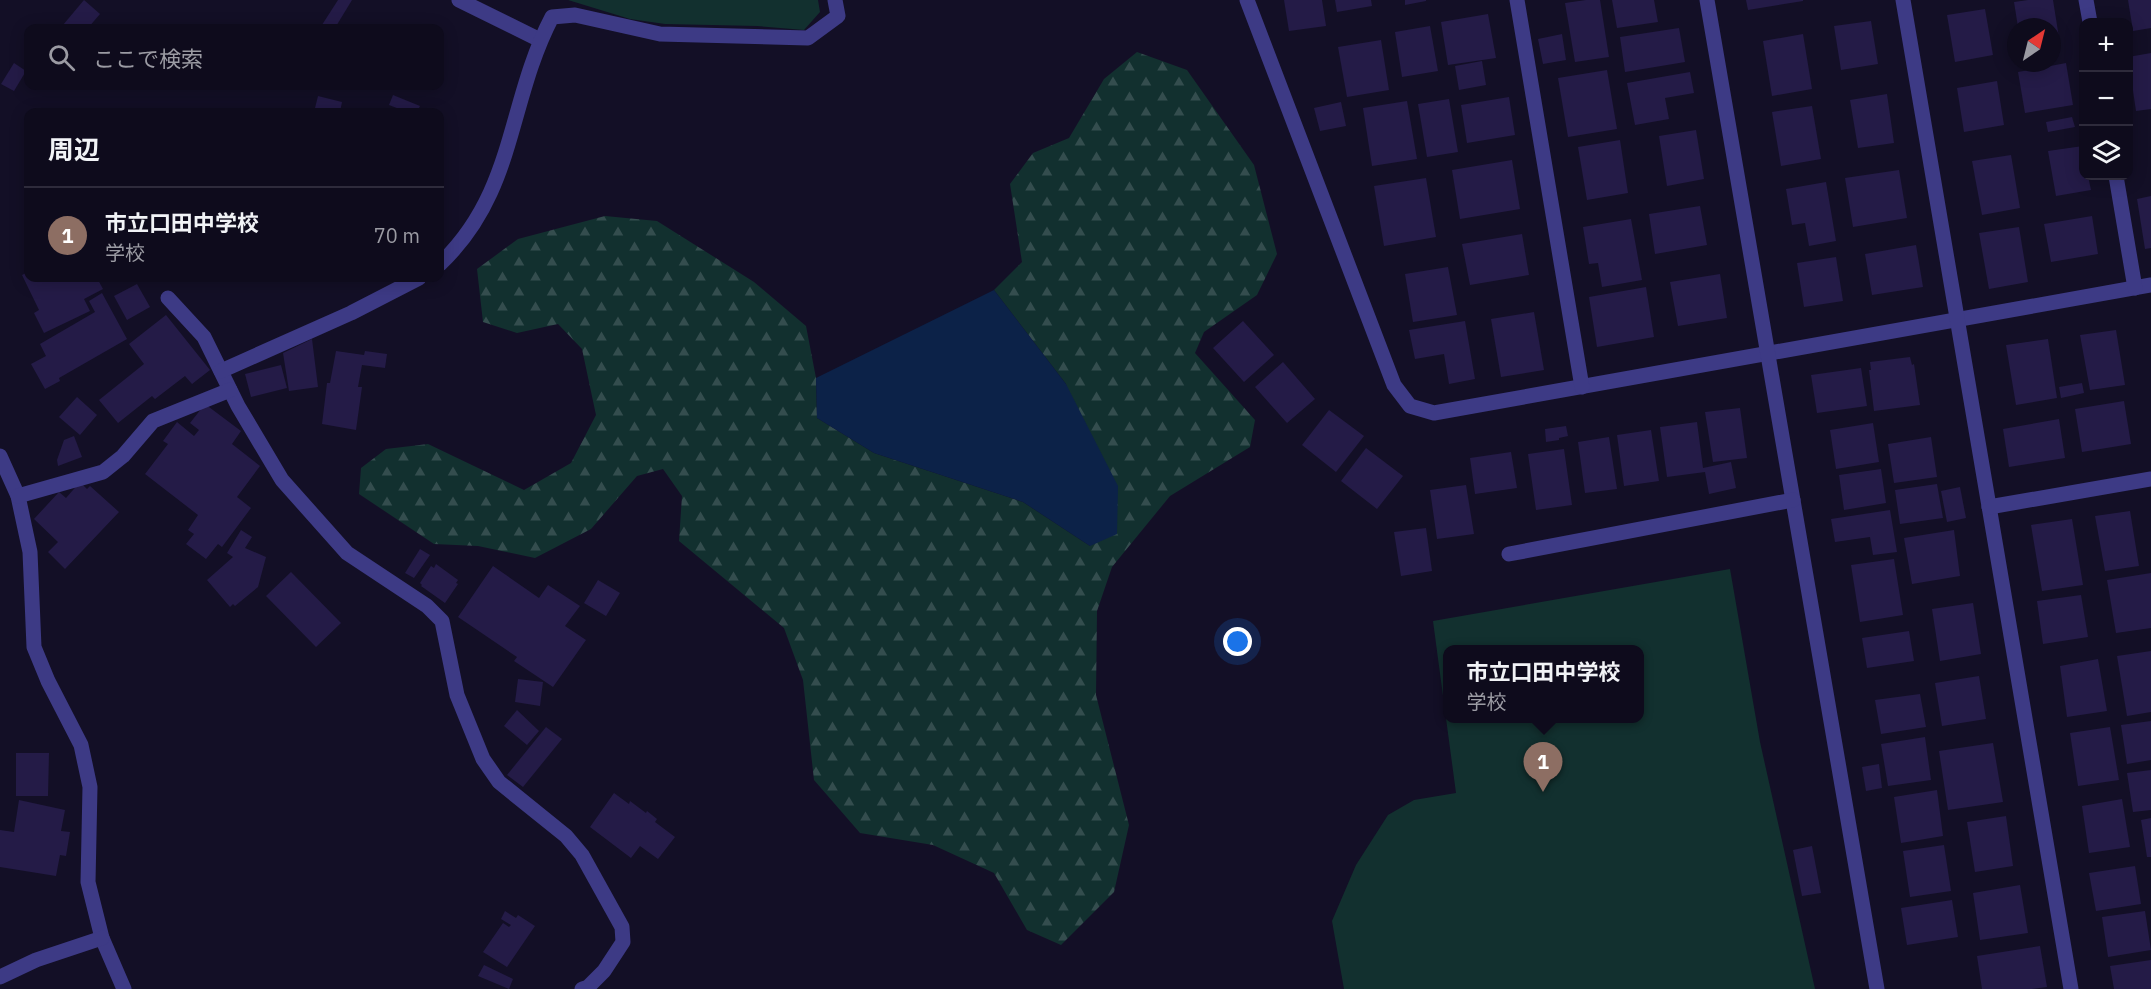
<!DOCTYPE html>
<html lang="ja">
<meta charset="utf-8">
<style>
body{margin:0;font-family:"IBM Plex Sans","Noto Sans JP",sans-serif;background:#171425;color:#f1f3f6}
.controls{position:absolute;right:18px;top:18px;display:grid;overflow:hidden;border-radius:12px;box-shadow:0 3px 15px #0003}
.controls button{width:54px;height:54px;display:grid;place-items:center;padding:0;border:0;border-bottom:2px solid #2e2b3b;background:#0e0b1c;color:#f1f3f6;font:30px sans-serif}
.compass{position:absolute;left:2007px;top:18px;width:54px;height:54px;border-radius:50%;background:#0e0b1c;box-shadow:0 3px 15px #0003;rotate:35deg}
.you{position:absolute;left:1238px;top:642px;width:21px;height:21px;margin:-15px;border:4px solid #fff;border-radius:50%;background:#1a73e8;box-shadow:0 0 0 9px #1a73e833}
.badge{display:grid;place-items:center;width:39px;height:39px;border-radius:50%;background:#00e5ff;color:#fff;font-size:20px;font-weight:700}
.pin{position:absolute;translate:-50% -50px;filter:drop-shadow(0 2px 3px #0008)}
.pin::after{content:'';position:absolute;top:32px;width:21px;height:18px;background:inherit;clip-path:polygon(0 0,100% 0,50% 100%)}
.popup{position:absolute;left:1443px;top:645px;width:201px;height:78px;box-sizing:border-box;display:grid;place-content:center;border-radius:12px;background:#0e0b1c;filter:drop-shadow(0 2px 4px #0005);font-size:20px;white-space:nowrap;color:#9b9ba3}
.popup b{font-size:22px;color:#f1f3f6}
.popup::after{content:'';position:absolute;left:50%;top:100%;margin-left:-12px;border:12px solid transparent;border-top-color:#0e0b1c}
.list{margin:0;padding:0;list-style:none}
h2{display:flex;justify-content:space-between;align-items:center;height:78px;margin:0;padding:0 24px;font-size:26px}
h2 small{font-size:20px;font-weight:400;color:#9b9ba3}
.list li{display:grid;grid-template-columns:39px 1fr auto;gap:18px;align-items:center;box-sizing:border-box;height:96px;padding:0 24px;border-top:2px solid #2e2b3b}
.list b{display:block;font-size:22px;white-space:nowrap}
.list p{margin:0;font-size:20px;white-space:nowrap;color:#9b9ba3}
.list em{font-size:20px;font-style:normal;color:#9b9ba3}
.icon{flex:none;width:33px;height:33px;fill:none;stroke:currentColor;stroke-width:2;stroke-linecap:round;stroke-linejoin:round}
.map{position:relative;flex:none;width:2151px;height:989px;overflow:hidden}
.search{position:absolute;background:#0e0b1c;box-shadow:0 3px 15px #0003;left:24px;top:24px;width:420px;height:66px;display:flex;align-items:center;gap:15px;box-sizing:border-box;padding:0 21px;border-radius:12px;color:#9b9ba3;font-size:22px}
.panel{position:absolute;background:#0e0b1c;box-shadow:0 3px 15px #0003;left:24px;top:108px;width:420px;height:174px;border-radius:12px}
.map>svg:first-child{display:block}
.forest{fill:url(#forest-firs)}
.park{fill:#12302f;fill-rule:evenodd}
.water{fill:#0c2248}
.building{fill:#241b47}
.lines{fill:none;stroke-linecap:round;stroke-linejoin:round}
.minor{stroke:#3d3a85;stroke-width:15}
</style>
<div class="map">
<svg width="2151" height="989" viewBox="0 0 2151 989">
<defs>
<pattern id="forest-firs" width="22" height="20" patternUnits="userSpaceOnUse" patternTransform="scale(1.5)"><rect width="22" height="20" fill="#12302f"/><path d="M5 1l3.5 6h-7zM16 11l3.5 6h-7z" fill="#344d4e"/></pattern>
</defs>
<rect width="100%" height="100%" fill="#130f26"/>
<polygon class="forest" points="1137,52 1187,70 1254,165 1277,254 1257,295 1204,332 1195,353 1255,420 1250,447 1170,496 1112,567 1097,611 1096,695 1129,825 1114,892 1061,945 1027,930 994,873 933,845 860,833 814,780 803,680 784,628 679,541 682,496 663,469 637,476 591,529 535,558 478,546 434,544 359,494 361,468 386,449 428,444 524,490 571,463 596,415 582,349 558,324 517,333 483,322 477,269 518,239 605,216 657,221 754,282 806,326 816,378 817,418 874,453 1023,502 1090,546 1066,384 994,290 1022,262 1010,184 1033,153 1069,138 1104,79"/>
<g class="park">
<polygon points="568,0 818,0 820,12 804,30 757,26 665,24 630,19"/>
<path d="M 1730,569 L 1760,742 L 1815,989 L 1344,989 L 1332,921 L 1356,865 L 1388,815 L 1414,800 L 1456,793 L 1433,621 ZM 1447,650 L 1639,650 L 1639,718 L 1447,718 Z"/>
</g>
<polygon class="water" points="994,290 1066,384 1118,486 1117,534 1090,546 1023,502 874,453 817,418 816,378"/>
<g class="building">
<polygon points="84,0 100,14 88,28 67,28 63,25"/>
<polygon points="338,0 352,0 335,28 320,28"/>
<polygon points="1284,0 1322,0 1326,26 1289,31"/>
<polygon points="1335,0 1371,0 1372,6 1337,12"/>
<polygon points="1405,0 1426,0 1426,1 1405,5"/>
<polygon points="1586,0 1600,0 1609,57 1575,62 1565,3"/>
<polygon points="1612,0 1654,0 1658,22 1617,28"/>
<polygon points="1746,0 1803,0 1803,1 1748,10"/>
<polygon points="2028,0 2053,0 2060,44 2052,46 2052,27 2018,27 2014,2"/>
<polygon points="2128,0 2151,0 2151,28 2133,31"/>
<polygon points="1985,9 1993,55 1955,62 1947,15"/>
<polygon points="1488,14 1496,58 1448,65 1441,22"/>
<polygon points="1871,21 1878,64 1841,70 1834,26"/>
<polygon points="1430,26 1438,71 1402,77 1395,32"/>
<polygon points="1679,28 1685,62 1625,72 1620,37"/>
<polygon points="1562,34 1566,60 1543,64 1538,39"/>
<polygon points="1803,34 1812,89 1772,96 1763,41"/>
<polygon points="1381,40 1389,90 1347,97 1338,47"/>
<polygon points="2151,53 2151,109 2136,111 2128,57"/>
<polygon points="1482,61 1486,85 1459,90 1455,66"/>
<polygon points="14,63 26,71 14,91 1,84"/>
<polygon points="2066,63 2073,105 2025,113 2018,72"/>
<polygon points="1607,70 1617,129 1568,137 1558,78"/>
<polygon points="1690,72 1694,93 1665,98 1669,119 1635,125 1627,83"/>
<polygon points="1997,81 2004,125 1964,132 1957,88"/>
<polygon points="1887,94 1894,143 1858,148 1850,100"/>
<polygon points="393,95 420,106 417,112 407,112 389,105"/>
<polygon points="318,96 342,102 340,112 314,112"/>
<polygon points="1509,97 1515,135 1467,143 1461,105"/>
<polygon points="1449,99 1458,152 1427,157 1418,104"/>
<polygon points="1407,101 1417,159 1372,166 1363,108"/>
<polygon points="1341,102 1346,126 1320,131 1314,108"/>
<polygon points="1812,106 1821,159 1781,166 1772,112"/>
<polygon points="2072,117 2075,127 2048,132 2046,122"/>
<polygon points="1696,130 1704,179 1667,186 1659,136"/>
<polygon points="1620,140 1628,193 1587,200 1578,147"/>
<polygon points="2083,146 2084,176 2088,176 2091,190 2056,196 2048,151"/>
<polygon points="2011,155 2020,208 1982,215 1972,161"/>
<polygon points="1512,160 1520,209 1460,219 1452,170"/>
<polygon points="1899,170 1907,218 1853,227 1845,178"/>
<polygon points="1426,178 1436,237 1384,246 1374,186"/>
<polygon points="1826,182 1836,241 1809,246 1805,223 1792,225 1786,189"/>
<polygon points="2151,196 2151,248 2145,249 2137,199"/>
<polygon points="1700,206 1707,245 1655,254 1649,214"/>
<polygon points="2092,216 2098,254 2051,262 2044,224"/>
<polygon points="1631,219 1642,280 1602,287 1598,263 1589,264 1583,227"/>
<polygon points="2019,227 2028,282 1989,289 1979,233"/>
<polygon points="1522,234 1529,275 1470,285 1462,244"/>
<polygon points="1916,245 1923,287 1872,295 1865,254"/>
<polygon points="1836,257 1843,301 1804,307 1797,263"/>
<polygon points="1448,267 1457,315 1413,322 1405,274"/>
<polygon points="28,272 28,278 97,278 103,289 84,299 90,311 44,333 34,313 39,310 22,275"/>
<polygon points="1720,274 1727,318 1678,326 1670,282"/>
<polygon points="137,284 150,307 127,320 114,296"/>
<polygon points="1646,287 1654,337 1597,347 1589,297"/>
<polygon points="102,293 127,339 59,378 60,381 45,389 31,364 46,356 40,344 95,312 89,301"/>
<polygon points="1534,312 1544,370 1501,377 1491,319"/>
<polygon points="166,315 210,370 192,384 185,376 155,399 152,396 118,423 99,400 144,364 129,344"/>
<polygon points="1243,321 1274,355 1244,382 1213,348"/>
<polygon points="1465,321 1475,379 1449,384 1444,354 1415,359 1409,330"/>
<polygon points="2116,330 2125,385 2090,390 2080,335"/>
<polygon points="312,339 318,387 289,391 283,353"/>
<polygon points="2048,339 2057,398 2016,405 2006,345"/>
<polygon points="336,351 364,355 365,351 387,354 385,368 362,365 358,387 362,387 356,430 322,424 327,383 330,383"/>
<polygon points="1910,357 1912,365 1914,364 1920,405 1874,411 1869,370 1871,370 1870,362"/>
<polygon points="1283,362 1315,399 1287,423 1255,387"/>
<polygon points="281,365 287,388 251,397 245,374"/>
<polygon points="1861,368 1867,406 1817,413 1811,375"/>
<polygon points="2082,383 2084,393 2061,398 2059,387"/>
<polygon points="77,397 97,415 80,435 59,417"/>
<polygon points="2124,401 2131,444 2082,452 2075,409"/>
<polygon points="205,404 241,431 232,444 260,466 237,497 251,508 222,547 218,544 206,559 186,544 194,534 188,530 198,515 145,474 168,444 163,441 177,422 194,436 199,430 190,423"/>
<polygon points="1740,408 1747,458 1713,462 1705,412"/>
<polygon points="1329,410 1364,436 1336,472 1302,445"/>
<polygon points="2059,419 2065,458 2009,467 2003,429"/>
<polygon points="1697,422 1703,468 1731,462 1736,488 1709,494 1705,472 1667,477 1660,427"/>
<polygon points="1873,423 1879,462 1836,469 1830,430"/>
<polygon points="1566,426 1568,436 1559,438 1559,440 1546,442 1545,429"/>
<polygon points="1651,430 1659,481 1624,486 1617,435"/>
<polygon points="74,436 82,457 58,466 57,460 64,440"/>
<polygon points="1609,437 1617,489 1585,493 1578,442"/>
<polygon points="1931,437 1937,477 1894,483 1888,444"/>
<polygon points="1366,448 1403,476 1377,509 1341,481"/>
<polygon points="1564,449 1572,505 1536,510 1528,454"/>
<polygon points="1511,452 1517,488 1475,494 1470,458"/>
<polygon points="1881,469 1886,503 1844,510 1839,475"/>
<polygon points="80,482 87,489 90,486 119,512 65,569 48,552 58,542 34,519 59,492 66,498"/>
<polygon points="1937,484 1943,518 1900,524 1895,490"/>
<polygon points="1466,485 1474,534 1437,539 1430,490"/>
<polygon points="1960,487 1966,518 1947,522 1941,491"/>
<polygon points="1890,510 1897,552 1873,555 1870,537 1835,542 1831,519"/>
<polygon points="2130,511 2139,566 2105,571 2095,516"/>
<polygon points="2072,519 2083,585 2042,591 2031,525"/>
<polygon points="1426,528 1432,571 1401,576 1394,532"/>
<polygon points="241,530 252,537 245,548 266,557 258,587 235,606 233,604 230,607 207,580 233,557 227,553"/>
<polygon points="1954,530 1960,576 1912,584 1904,538"/>
<polygon points="420,549 430,555 414,578 405,573"/>
<polygon points="1894,559 1903,615 1860,622 1851,565"/>
<polygon points="436,564 458,580 456,583 458,584 445,603 421,586 422,585 420,583 431,566 434,568"/>
<polygon points="493,566 539,598 548,585 580,606 565,626 586,640 553,687 514,661 517,657 458,617"/>
<polygon points="291,572 341,623 316,647 266,596"/>
<polygon points="2151,573 2151,628 2116,633 2107,580"/>
<polygon points="598,580 620,593 606,616 584,603"/>
<polygon points="2081,595 2088,637 2043,644 2037,601"/>
<polygon points="1973,603 1981,654 1940,661 1932,609"/>
<polygon points="1909,631 1914,661 1867,668 1862,638"/>
<polygon points="2151,651 2151,712 2127,716 2117,656"/>
<polygon points="2098,659 2107,711 2067,717 2060,666"/>
<polygon points="1979,676 1986,719 1942,726 1935,683"/>
<polygon points="518,679 543,682 540,706 515,702"/>
<polygon points="1920,694 1926,727 1881,734 1875,700"/>
<polygon points="517,710 539,731 527,745 504,726"/>
<polygon points="2151,721 2151,760 2127,764 2121,725"/>
<polygon points="546,727 562,739 523,787 507,775"/>
<polygon points="2110,727 2119,780 2078,786 2070,733"/>
<polygon points="1925,737 1931,780 1888,786 1881,744"/>
<polygon points="1993,743 2003,802 1948,810 1939,751"/>
<polygon points="16,753 49,753 48,796 16,796"/>
<polygon points="1879,764 1882,788 1866,791 1862,767"/>
<polygon points="2151,770 2151,810 2133,812 2127,773"/>
<polygon points="1937,790 1943,836 1901,843 1894,797"/>
<polygon points="614,793 629,804 630,801 646,813 647,811 657,819 655,822 675,837 658,859 640,846 631,858 590,827"/>
<polygon points="2122,799 2130,847 2089,853 2082,806"/>
<polygon points="19,800 65,810 61,831 70,832 66,856 60,855 56,876 0,867 0,830 14,832"/>
<polygon points="2006,816 2013,866 1975,872 1967,822"/>
<polygon points="2151,818 2151,857 2147,857 2141,820"/>
<polygon points="1944,845 1951,891 1910,897 1903,851"/>
<polygon points="1812,846 1821,893 1802,896 1793,850"/>
<polygon points="2135,866 2141,904 2096,911 2089,873"/>
<polygon points="2020,885 2028,933 1980,940 1973,893"/>
<polygon points="1952,900 1958,937 1907,945 1901,908"/>
<polygon points="505,911 516,918 518,915 535,926 507,967 483,952 503,923 509,927 511,925 501,919"/>
<polygon points="2145,911 2151,950 2108,957 2102,917"/>
<polygon points="2040,946 2047,987 2032,989 1982,989 1977,956"/>
<polygon points="2151,960 2151,989 2114,989 2110,966"/>
<polygon points="484,965 513,979 509,989 478,976"/>
</g>
<g class="lines">
<g class="minor">
<polyline points="459,0 540,40"/>
<polyline points="1247,0 1394,385 1410,406 1434,413 2151,285"/>
<polyline points="1517,0 1582,387"/>
<polyline points="1707,0 1877,989"/>
<polyline points="1903,0 2071,989"/>
<polyline points="2086,0 2090,22"/>
<polyline points="2116,176 2135,288"/>
<path d="M 440,264 C 516,192 507,103 552,17 L 575,15 L 660,34 L 808,38 L 838,16 L 835,0"/>
<polyline points="168,298 204,337 238,406 282,480 347,553 427,606 442,621 457,695 483,759 499,782 566,836 582,855 622,927 623,942 604,971 588,987 582,989"/>
<polyline points="221,371 351,313 419,278"/>
<polyline points="0,456 18,496 30,552 34,647 48,681 81,745 90,787 88,882 102,938 124,989"/>
<polyline points="18,496 103,472 123,456 153,421 230,390"/>
<polyline points="1989,507 2151,479"/>
<polyline points="1509,554 1793,500"/>
<polyline points="0,977 36,960 102,938"/>
</g>
</g>
</svg>
<div class="controls">
<button>+</button>
<button>−</button>
<button><svg class="icon" aria-label="layers" viewBox="0 0 24 24"><path d="M12 4l9 5-9 5-9-5zM3 14l9 5 9-5"/></svg></button>
</div>
<svg class="compass" viewBox="-18 -18 36 36"><path d="M0-13l5 13h-10z" fill="#e53935"/><path d="M0 13l5-13h-10z" fill="#9b9ba3"/></svg>
<div class="you"></div>
<div class="pin badge" style="left:1543px;top:792px;background:#8d6e63">1</div>
<div class="popup"><b>市立口田中学校</b>学校</div>
<div class="search"><svg class="icon" aria-label="search" viewBox="0 0 24 24"><circle cx="10" cy="10" r="6"/><path d="M15 15l6 6"/></svg>ここで検索</div>
<section class="panel">
<h2>周辺<small></small></h2>
<ul class="list">
<li><span class="badge" style="background:#8d6e63">1</span><div><b>市立口田中学校</b><p>学校</p></div><em>70 m</em></li>
</ul>
</section>
</div>
